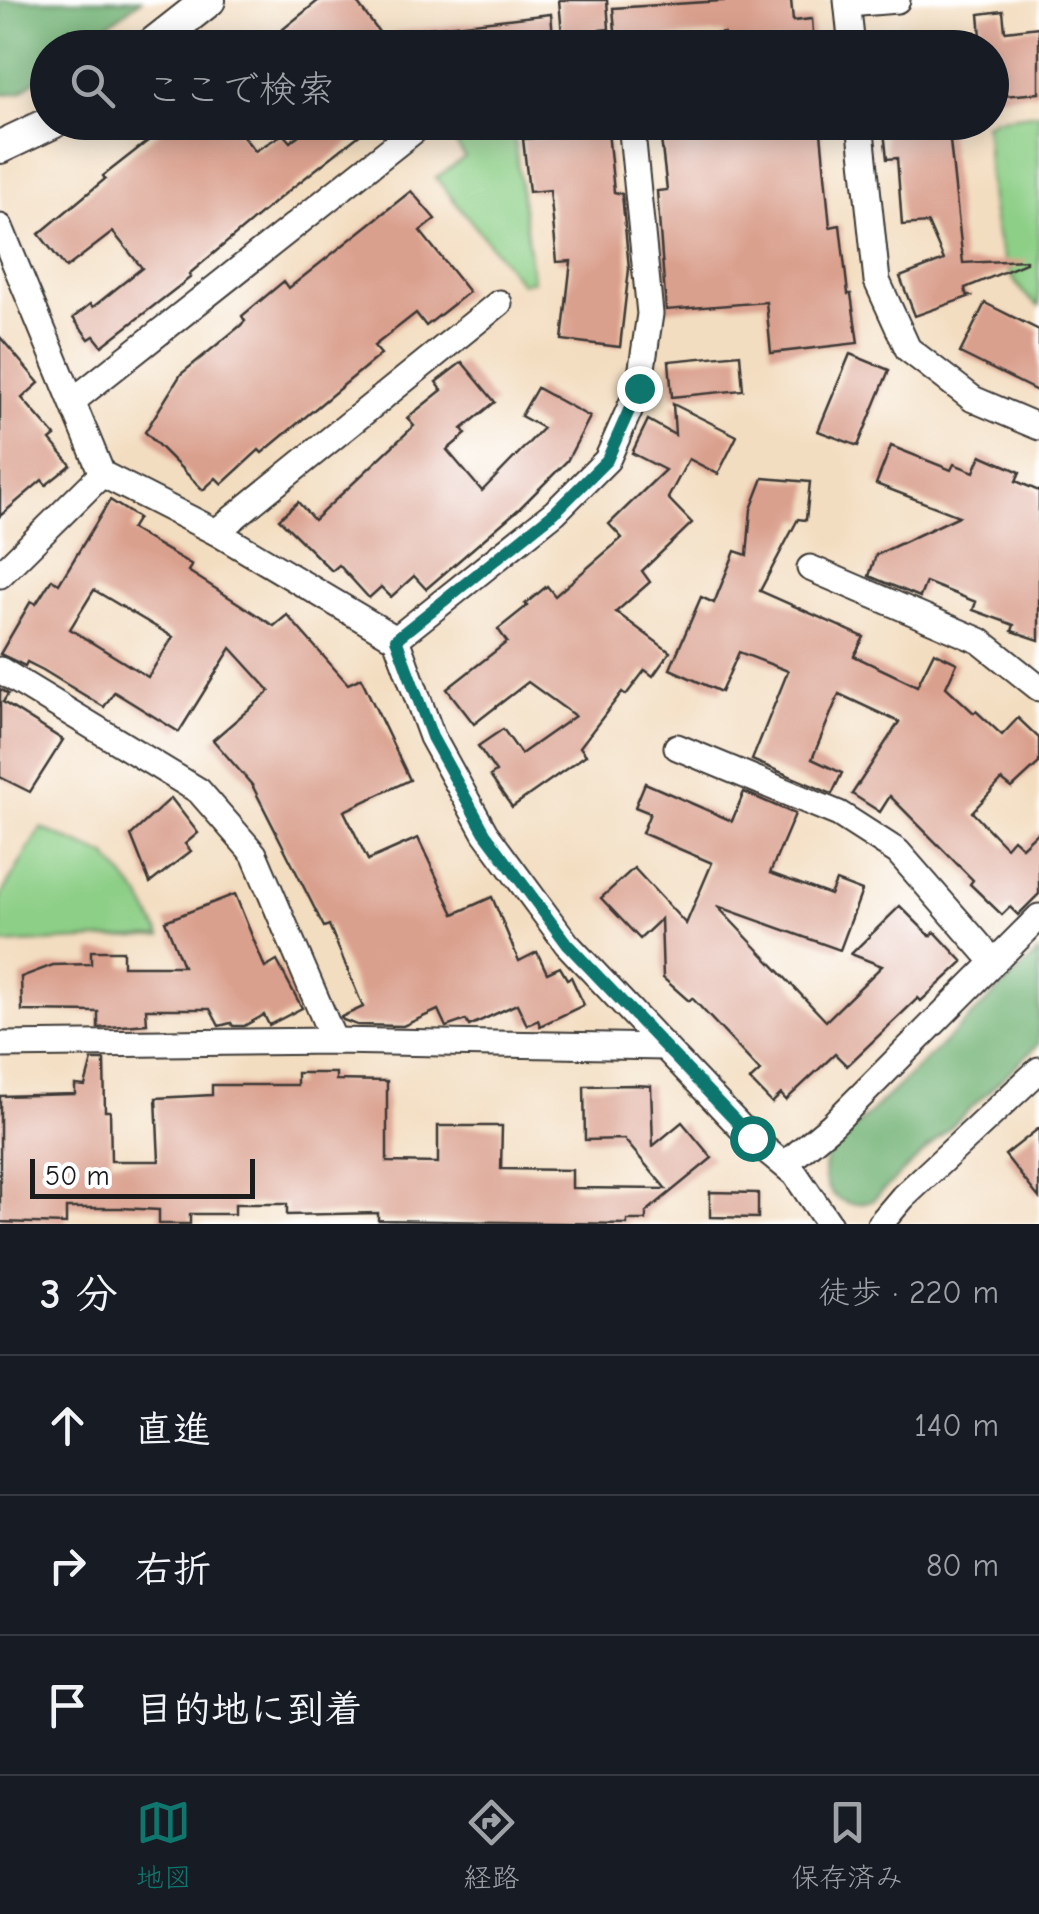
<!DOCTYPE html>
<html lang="ja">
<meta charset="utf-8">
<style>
body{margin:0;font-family:"Comic Neue","Klee One",sans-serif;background:#242831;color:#f1f3f6}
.scale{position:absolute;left:30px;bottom:25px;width:225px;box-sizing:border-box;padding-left:10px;border:5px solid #1c1c1c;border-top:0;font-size:28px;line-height:35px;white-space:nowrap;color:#1c1c1c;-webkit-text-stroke:8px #fff;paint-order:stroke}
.stop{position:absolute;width:30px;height:30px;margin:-22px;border:8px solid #0f766e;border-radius:50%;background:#fff}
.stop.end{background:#0f766e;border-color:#fff;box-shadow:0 2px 10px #0008}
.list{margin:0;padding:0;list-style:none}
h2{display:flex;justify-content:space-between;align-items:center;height:130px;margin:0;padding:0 40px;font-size:42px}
h2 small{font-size:32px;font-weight:400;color:#9ea1a6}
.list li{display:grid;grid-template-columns:65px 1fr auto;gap:30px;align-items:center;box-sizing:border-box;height:140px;padding:0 40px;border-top:2px solid #363941}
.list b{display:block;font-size:38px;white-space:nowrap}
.list em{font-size:32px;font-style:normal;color:#9ea1a6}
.icon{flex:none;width:55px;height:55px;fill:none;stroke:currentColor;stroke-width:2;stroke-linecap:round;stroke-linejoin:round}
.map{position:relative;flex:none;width:1039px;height:1224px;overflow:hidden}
.search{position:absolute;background:#171b24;box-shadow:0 5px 25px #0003;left:30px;right:30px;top:30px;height:110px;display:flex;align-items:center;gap:25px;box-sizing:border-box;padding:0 35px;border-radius:55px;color:#9ea1a6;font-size:38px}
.sheet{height:550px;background:#171b24}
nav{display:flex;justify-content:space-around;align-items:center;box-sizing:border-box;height:140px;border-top:2px solid #363941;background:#171b24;font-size:28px;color:#9ea1a6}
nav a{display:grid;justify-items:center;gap:5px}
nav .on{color:#0f766e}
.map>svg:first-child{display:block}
.green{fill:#8dcf87;stroke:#547652;stroke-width:2.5}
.forest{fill:#72b274;stroke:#476748;stroke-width:2.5}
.building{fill:#daa08e;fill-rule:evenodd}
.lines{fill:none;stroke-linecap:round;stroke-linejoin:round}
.minor-casing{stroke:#3c3935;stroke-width:29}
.tertiary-casing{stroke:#3c3935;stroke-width:36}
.minor{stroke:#fff;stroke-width:25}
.tertiary{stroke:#fff;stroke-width:32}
.route{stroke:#0f766e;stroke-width:12}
</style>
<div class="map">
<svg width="1039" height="1224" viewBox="0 0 1039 1224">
<rect width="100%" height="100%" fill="#fff"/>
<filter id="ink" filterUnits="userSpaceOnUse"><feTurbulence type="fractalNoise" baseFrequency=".01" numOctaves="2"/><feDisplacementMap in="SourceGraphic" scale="20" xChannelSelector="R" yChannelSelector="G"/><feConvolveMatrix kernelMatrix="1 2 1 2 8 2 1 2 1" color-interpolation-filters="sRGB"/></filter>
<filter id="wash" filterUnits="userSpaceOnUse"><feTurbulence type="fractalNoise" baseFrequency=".0048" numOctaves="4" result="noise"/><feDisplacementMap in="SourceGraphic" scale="40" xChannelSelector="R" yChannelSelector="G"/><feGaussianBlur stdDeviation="2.25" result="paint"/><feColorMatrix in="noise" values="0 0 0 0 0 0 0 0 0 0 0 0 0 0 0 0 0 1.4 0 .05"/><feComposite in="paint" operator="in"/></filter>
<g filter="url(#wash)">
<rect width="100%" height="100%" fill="#f3ddc0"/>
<g class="green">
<path d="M 1039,113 L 1039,306 C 986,272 991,179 985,123 L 992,122 L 992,119 Z"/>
<polygon points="452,123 512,123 533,281 521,283 436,178 465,157 453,139"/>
<polygon points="41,828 107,856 140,896 161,936 0,944 0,897"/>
</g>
<g class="forest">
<polygon points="0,0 141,0 78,47 48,48 47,71 21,92 0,95"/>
<path d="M 1039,952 L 1039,1044 L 872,1201 C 838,1214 812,1182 830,1151 Z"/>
</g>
<g id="blocks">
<g class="building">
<polygon points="319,0 355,0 391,48 267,48 286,32 283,29"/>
<polygon points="559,0 607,0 609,29 562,34"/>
<polygon points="737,0 791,0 793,21 812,19 814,45 792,46 791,41 725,47 724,33 616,42 613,8"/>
<polygon points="1003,11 1005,31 1039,27 1039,93 992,97 992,48 982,48 979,14"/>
<polygon points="551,14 554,48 395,48 394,32"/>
<polygon points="172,122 232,122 255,151 283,134 290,142 315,122 376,122 282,196 189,274 191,277 102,346 94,336 89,339 73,318 90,304 93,307 142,268 113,232 66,268 39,234 105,179 103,176"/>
<polygon points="659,122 820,122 830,227 840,225 848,294 851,294 858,343 771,353 766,302 666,310 657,191 667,190"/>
<polygon points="883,122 948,122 963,263 1026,260 1026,263 965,288 966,294 971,296 915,316 900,277 944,260 928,223 902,225 897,158 887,159"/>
<polygon points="608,131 614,192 622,194 629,269 620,347 562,340 571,261 557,262 550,190 529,192 523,139"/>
<polygon points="411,191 435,219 420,231 469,292 426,326 416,313 374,346 381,354 262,453 259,450 222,484 216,478 203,490 145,432 181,374 240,326 245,321 242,316 284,281 289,288"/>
<polygon points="985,303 1039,330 1039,392 960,353"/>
<polygon points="0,337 39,383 22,398 55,436 50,440 71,465 46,485 42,480 0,516"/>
<polygon points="740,354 743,390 672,397 669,361"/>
<polygon points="850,354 889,370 858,446 818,431"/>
<polygon points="462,362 495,402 462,429 466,434 447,450 482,491 543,428 521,416 537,388 590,417 567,461 520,508 426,589 414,576 391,597 381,587 369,598 339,565 332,571 279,519 298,502 314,520 414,426 407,418 442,390 436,382"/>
<polygon points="673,404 737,436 718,474 689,459 668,498 692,523 642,571 650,582 616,612 670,652 653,676 645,670 626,695 622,692 580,747 586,755 512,807 490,776 496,772 478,746 503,729 521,754 575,716 528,682 474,724 447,689 507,642 498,629 527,606 525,604 547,586 555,596 622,538 609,524 665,470 632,453 648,420 675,435"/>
<polygon points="891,446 951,470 954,464 974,472 981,455 1020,472 1016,481 1039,491 1039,640 1012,631 1014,625 973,610 976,602 926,582 920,597 869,576 876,555 959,516 876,484"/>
<polygon points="763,478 810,482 806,520 798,519 760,591 864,637 854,656 917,686 934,652 957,663 946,687 974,713 976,711 1002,735 1018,718 1039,738 1039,763 1012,788 1002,780 972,812 1006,847 1013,839 1022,847 1039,831 1039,894 1018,915 1010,907 1002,915 970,884 973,880 890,796 880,812 852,794 899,722 839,694 812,759 842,773 832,794 752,760 788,671 739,652 721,692 670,669 701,597 714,603 735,551 747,555 751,509"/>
<path d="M 110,500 L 138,518 L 131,529 L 192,565 L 188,571 L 274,626 L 287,615 L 348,684 L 361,678 L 410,780 L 344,811 L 368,860 L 418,838 L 454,914 L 492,897 L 519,961 L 537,952 L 547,973 L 560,967 L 567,979 L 571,977 L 584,1005 L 540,1026 L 538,1020 L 527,1025 L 517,1004 L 469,1026 L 466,1020 L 446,1027 L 438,1010 L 403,1026 L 357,1025 L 343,1020 L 341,1017 L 363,1007 L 329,925 L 324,927 L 252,785 L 213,740 L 270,691 L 231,648 L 179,732 L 114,692 L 104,707 L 43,670 L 27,662 L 25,666 L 0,654 L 31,601 L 36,604 L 52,579 L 59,584 ZM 94,590 L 173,637 L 148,677 L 70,629 Z"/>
<polygon points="0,689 8,694 3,702 63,740 30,792 0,777"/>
<polygon points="645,783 732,821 744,792 795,814 770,873 830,895 836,881 862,891 840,950 717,906 826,1021 882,966 851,954 900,906 930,936 935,932 963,962 921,1001 918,998 847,1066 835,1054 786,1100 781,1094 772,1103 750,1080 760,1071 692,998 689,1001 663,978 661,919 640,939 601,898 634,868 686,924 712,863 642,833 650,813 635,807"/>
<polygon points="171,798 198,833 185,844 191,851 150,883 131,835"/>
<polygon points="235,894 265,968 277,961 302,1008 269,1025 264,1015 244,1026 233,1026 231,1023 219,1026 210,1009 146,1009 147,1024 98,1028 98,1012 22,1011 21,977 53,965 91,964 91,951 123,951 123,966 183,966 165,921"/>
<polygon points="92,1060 104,1060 105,1111 110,1111 111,1161 159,1161 156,1098 212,1095 212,1085 297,1085 297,1073 336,1073 336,1080 387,1081 387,1162 438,1163 438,1126 502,1126 501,1169 572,1170 572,1188 666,1189 624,1139 585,1140 584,1086 634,1085 651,1086 653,1146 682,1122 712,1158 646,1212 646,1220 627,1220 627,1224 378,1220 378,1213 287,1215 287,1204 235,1204 235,1214 190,1214 190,1224 159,1224 159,1210 121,1208 66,1208 66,1224 0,1222 0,1096 75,1094 75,1085 85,1086"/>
<polygon points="1039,1128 1039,1198 1005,1155"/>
<polygon points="710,1192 758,1193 758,1218 710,1217"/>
</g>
</g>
</g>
<g filter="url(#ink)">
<use href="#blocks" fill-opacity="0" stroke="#3c3935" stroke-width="2.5"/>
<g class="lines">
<g class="minor-casing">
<g id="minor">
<polyline points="847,0 852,48"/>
<polyline points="848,4 897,0"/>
<polyline points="860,122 877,281 908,349 973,399 1039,427"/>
<polyline points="0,227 102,474 216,532 396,639 432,737 485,833 567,944 748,1135 795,1174 829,1224"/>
<polyline points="74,400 425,122"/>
<polyline points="216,532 499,303"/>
<polyline points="810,568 980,641 1039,688"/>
<polyline points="0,575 102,474"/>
<polyline points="396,639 555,512 607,460 639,388 650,314 631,122"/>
<polyline points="0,670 199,791 254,854 334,1041"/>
<polyline points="677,747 839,814 898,852 993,961"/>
<polyline points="0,1045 334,1041 665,1047"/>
<polyline points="785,1164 832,1125 1039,917"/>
<polyline points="880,1224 903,1197 1039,1070"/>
</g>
</g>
<g class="tertiary-casing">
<g id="tertiary">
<polyline points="148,48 209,0"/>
<polyline points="0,147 53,122"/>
</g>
</g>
<use href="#minor" class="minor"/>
<use href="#tertiary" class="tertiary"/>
</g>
</g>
<g class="lines" filter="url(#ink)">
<polyline class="route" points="639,388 607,460 555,512 396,639 432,737 485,833 567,944 752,1138"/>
</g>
</svg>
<div class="scale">50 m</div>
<div class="stop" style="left:752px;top:1138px"></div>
<div class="stop end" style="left:639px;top:388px"></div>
<div class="search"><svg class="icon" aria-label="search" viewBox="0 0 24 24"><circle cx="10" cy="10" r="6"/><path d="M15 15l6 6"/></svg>ここで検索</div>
</div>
<section class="sheet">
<h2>3 分<small>徒歩 · 220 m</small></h2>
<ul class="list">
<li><svg class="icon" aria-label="ahead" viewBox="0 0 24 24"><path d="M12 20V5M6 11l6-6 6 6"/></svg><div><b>直進</b></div><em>140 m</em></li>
<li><svg class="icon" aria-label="right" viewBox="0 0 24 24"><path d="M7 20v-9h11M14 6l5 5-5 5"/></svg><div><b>右折</b></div><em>80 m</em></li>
<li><svg class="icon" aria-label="arrive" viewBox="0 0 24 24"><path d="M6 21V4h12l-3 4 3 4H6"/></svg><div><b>目的地に到着</b></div></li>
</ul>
</section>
<nav>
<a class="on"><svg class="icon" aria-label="map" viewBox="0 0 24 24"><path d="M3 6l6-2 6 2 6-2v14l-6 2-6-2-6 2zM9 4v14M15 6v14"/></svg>地図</a>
<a><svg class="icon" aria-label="directions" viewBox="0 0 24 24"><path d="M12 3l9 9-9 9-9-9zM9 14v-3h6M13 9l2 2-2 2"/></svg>経路</a>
<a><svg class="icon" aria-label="saved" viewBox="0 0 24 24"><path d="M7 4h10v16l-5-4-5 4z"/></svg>保存済み</a>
</nav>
